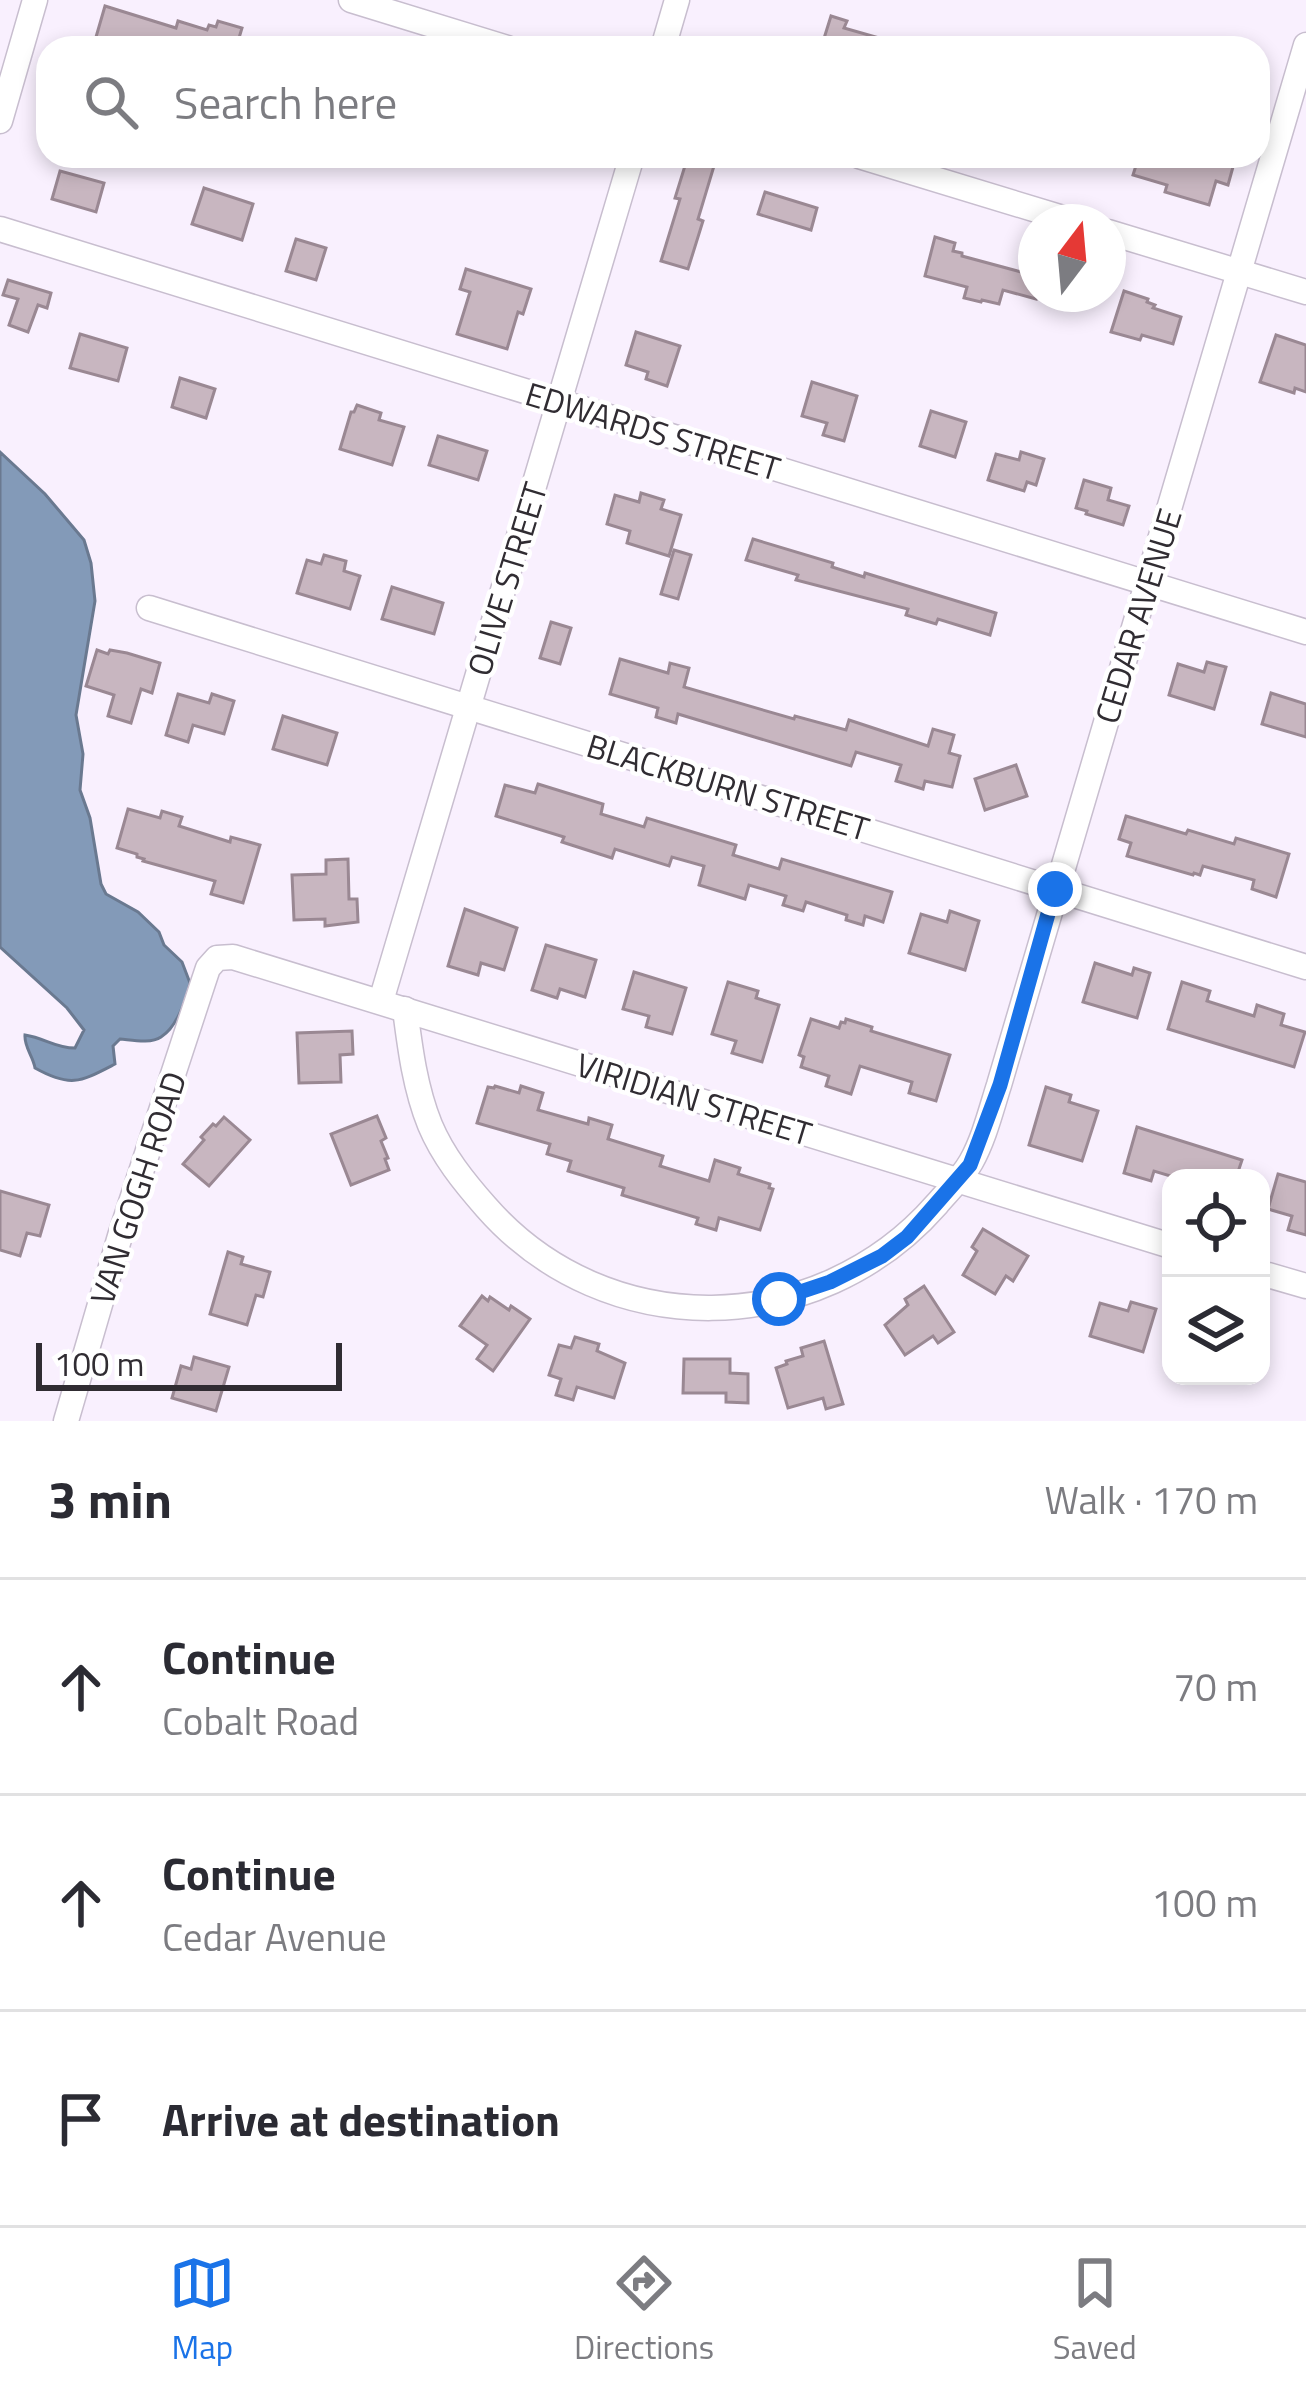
<!DOCTYPE html>
<meta charset="utf-8">
<style>
body{margin:0;font-family:"Titillium Web",sans-serif;background:#f2f2f3;color:#2b2b33}
.controls{position:absolute;right:36px;bottom:36px;display:grid;overflow:hidden;border-radius:24px;box-shadow:0 6px 18px #0003}
.controls button{width:108px;height:108px;display:grid;place-items:center;padding:0;border:0;border-bottom:3px solid #e1e1e2;background:#fff;color:#2b2b33;font:60px sans-serif}
.compass{position:absolute;left:1018px;top:204px;width:108px;height:108px;border-radius:50%;background:#fff;box-shadow:0 6px 18px #0003;rotate:16deg}
.scale{position:absolute;left:36px;bottom:30px;width:306px;box-sizing:border-box;padding-left:12px;border:6px solid #302c32;border-top:0;font-size:33px;line-height:42px;white-space:nowrap;color:#302c32;-webkit-text-stroke:9px #fff;paint-order:stroke}
.stop{position:absolute;width:36px;height:36px;margin:-27px;border:9px solid #1a73e8;border-radius:50%;background:#fff}
.stop.end{background:#1a73e8;border-color:#fff;box-shadow:0 3px 12px #0008}
.list{margin:0;padding:0;list-style:none}
h2{display:flex;justify-content:space-between;align-items:center;height:156px;margin:0;padding:0 48px;font-size:51px}
h2 small{font-size:39px;font-weight:400;color:#7c7c81}
.list li{display:grid;grid-template-columns:78px 1fr auto;gap:36px;align-items:center;box-sizing:border-box;height:216px;padding:0 48px;border-top:3px solid #e1e1e2}
.list b{display:block;font-size:45px;white-space:nowrap}
.list p{margin:0;font-size:39px;white-space:nowrap;color:#7c7c81}
.list em{font-size:39px;font-style:normal;color:#7c7c81}
.icon{flex:none;width:66px;height:66px;fill:none;stroke:currentColor;stroke-width:2;stroke-linecap:round;stroke-linejoin:round}
.map{position:relative;flex:none;width:1306px;height:1421px;overflow:hidden}
.search{position:absolute;background:#fff;box-shadow:0 6px 18px #0003;left:36px;right:36px;top:36px;height:132px;display:flex;align-items:center;gap:30px;box-sizing:border-box;padding:0 42px;border-radius:36px;color:#7c7c81;font-size:45px}
.sheet{height:804px;background:#fff}
nav{display:flex;justify-content:space-around;align-items:center;box-sizing:border-box;height:168px;border-top:3px solid #e1e1e2;background:#fff;font-size:33px;color:#7c7c81}
nav a{display:grid;justify-items:center;gap:6px}
nav .on{color:#1a73e8}
.map>svg:first-child{display:block}
.water{fill:#839ab8;stroke:#6a7990;stroke-width:3}
.building{fill:#c8b6c0;stroke:#9a8893;stroke-width:3}
.lines{fill:none;stroke-linecap:round;stroke-linejoin:round}
.street-casing{stroke:#c8becf;stroke-width:27}
.street{stroke:#fff;stroke-width:24}
.route{stroke:#1a73e8;stroke-width:15}
.labels{text-anchor:middle;stroke-width:9;stroke-linejoin:round;paint-order:stroke}
.street-label{font-size:33px;fill:#302c32;stroke:#fff}
</style>
<div class="map">
<svg width="1306" height="1421" viewBox="0 0 1306 1421">
<rect width="100%" height="100%" fill="#f9f0fe"/>
<path class="water" d="M 0,452 L 45,494 L 84,540 L 91,563 L 95,601 L 76,715 L 83,754 L 80,790 L 90,818 L 101,884 L 106,894 L 138,912 L 159,932 L 164,945 L 182,962 L 190,983 C 186,1000 177,1027 161,1037 C 151,1044 132,1040 120,1039 L 113,1046 L 115,1064 C 80,1082 71,1088 35,1068 C 33,1056 24,1047 25,1035 C 45,1038 55,1048 75,1048 L 84,1030 L 67,1008 L 0,947 Z"/>
<g class="building">
<polygon points="105,6 176,28 178,21 207,30 209,25 216,27 218,21 242,28 236,48 174,48 150,41 148,48 131,48 96,37"/>
<polygon points="831,16 847,21 844,28 897,43 896,48 821,48"/>
<polygon points="688,156 717,156 698,219 703,221 688,269 661,261 680,199 675,198"/>
<polygon points="1139,156 1236,156 1228,185 1216,181 1209,205 1165,192 1167,185 1133,175"/>
<polygon points="60,171 104,183 96,212 52,199"/>
<polygon points="204,188 253,204 242,240 192,224"/>
<polygon points="765,192 817,208 811,230 758,214"/>
<polygon points="935,237 955,243 953,251 962,253 962,256 1036,276 1036,299 1003,290 999,304 982,300 981,302 964,298 967,287 925,276"/>
<polygon points="296,239 326,248 316,280 286,271"/>
<polygon points="466,269 531,289 523,314 518,312 507,349 457,334 470,292 460,289"/>
<polygon points="8,280 51,293 47,308 38,305 28,332 9,325 18,299 3,295"/>
<polygon points="1124,291 1148,299 1147,302 1155,305 1153,308 1181,317 1173,344 1142,335 1140,340 1111,332"/>
<polygon points="636,332 680,346 667,386 646,379 648,372 626,365"/>
<polygon points="80,334 127,348 118,381 70,368"/>
<polygon points="1276,335 1306,345 1306,392 1295,388 1294,393 1260,382"/>
<polygon points="180,378 215,389 206,418 172,407"/>
<polygon points="812,382 857,396 844,441 823,435 827,423 802,416"/>
<polygon points="357,405 381,413 379,420 404,427 392,465 340,449 351,412 354,412"/>
<polygon points="931,411 966,422 955,457 920,446"/>
<polygon points="438,436 487,451 478,480 429,465"/>
<polygon points="1021,452 1044,459 1036,485 1027,482 1024,491 988,480 996,454 1019,460"/>
<polygon points="1084,480 1111,488 1108,500 1129,506 1123,525 1086,514 1087,511 1076,508"/>
<polygon points="641,493 664,500 661,509 681,515 669,556 627,543 630,531 607,524 615,495 639,502"/>
<polygon points="753,539 833,563 832,567 864,577 865,573 996,613 990,635 938,619 936,624 906,615 908,609 796,580 798,575 746,560"/>
<polygon points="674,550 691,555 678,599 661,594"/>
<polygon points="324,555 346,561 344,571 360,576 350,609 297,593 307,560 321,564"/>
<polygon points="392,587 443,603 434,634 382,619"/>
<polygon points="551,622 571,628 560,664 540,658"/>
<polygon points="97,650 108,654 110,650 127,653 160,663 152,693 141,689 131,723 108,716 114,695 86,686"/>
<polygon points="620,659 668,673 670,663 689,668 684,687 794,719 795,716 846,730 849,720 928,746 933,729 954,735 949,753 960,756 952,787 925,781 923,789 896,781 901,765 856,752 851,766 678,714 676,723 656,717 658,708 610,694"/>
<polygon points="1207,662 1226,667 1214,709 1169,695 1178,664 1204,672"/>
<polygon points="1271,693 1306,704 1306,737 1262,724"/>
<polygon points="178,694 209,703 212,694 234,701 224,734 193,725 188,742 166,735"/>
<polygon points="283,716 337,733 327,765 273,749"/>
<polygon points="1016,765 1027,796 985,810 975,779"/>
<polygon points="538,784 603,804 601,814 644,827 647,818 736,845 733,855 779,869 782,859 892,892 883,922 865,916 863,925 846,920 847,915 806,902 803,911 783,905 786,896 749,885 745,899 699,885 704,866 672,857 669,866 615,849 612,858 562,842 564,837 496,816 505,785 535,793"/>
<polygon points="128,809 160,818 162,811 182,817 179,826 230,842 231,837 260,845 243,903 211,894 215,881 143,861 144,859 137,857 137,854 117,848"/>
<polygon points="1126,816 1186,834 1188,830 1234,844 1236,838 1289,854 1276,897 1252,889 1254,880 1203,866 1200,875 1194,873 1193,875 1127,856 1131,843 1119,839"/>
<polygon points="348,859 349,899 357,899 358,922 325,926 325,919 294,920 292,875 326,874 326,860"/>
<polygon points="465,909 517,928 504,970 481,963 478,975 448,966"/>
<polygon points="950,911 979,921 965,970 909,953 921,914 947,922"/>
<polygon points="546,945 596,960 585,997 560,989 557,998 532,990"/>
<polygon points="1095,963 1132,975 1134,968 1150,973 1137,1018 1083,1002"/>
<polygon points="634,972 686,988 672,1034 646,1027 649,1016 623,1009"/>
<polygon points="728,982 758,991 756,998 779,1005 762,1062 732,1053 736,1041 712,1034"/>
<polygon points="1182,982 1210,991 1207,1001 1254,1016 1257,1005 1284,1014 1281,1025 1305,1032 1294,1067 1168,1029"/>
<polygon points="811,1019 839,1028 841,1022 845,1023 846,1019 872,1027 871,1031 950,1055 936,1101 909,1093 912,1082 860,1066 851,1094 826,1086 829,1076 801,1067 804,1057 799,1055"/>
<polygon points="352,1031 353,1054 340,1055 341,1082 299,1083 297,1033"/>
<polygon points="495,1086 519,1093 521,1086 543,1093 538,1110 588,1124 589,1118 612,1125 608,1139 663,1156 660,1166 709,1181 715,1160 740,1168 738,1174 770,1184 769,1188 773,1189 760,1230 719,1218 716,1230 696,1224 698,1218 622,1195 624,1188 568,1171 571,1161 547,1154 550,1144 477,1123 488,1087 494,1088"/>
<polygon points="1046,1087 1071,1095 1069,1102 1098,1111 1082,1161 1029,1145"/>
<polygon points="377,1116 386,1138 381,1141 388,1158 385,1159 389,1170 351,1185 331,1134"/>
<polygon points="224,1117 250,1140 209,1186 183,1164 204,1140 201,1137 213,1124 216,1126"/>
<polygon points="1137,1127 1242,1160 1236,1178 1177,1178 1154,1171 1151,1181 1124,1173"/>
<polygon points="1278,1174 1306,1182 1306,1235 1288,1230 1292,1216 1268,1209"/>
<polygon points="0,1191 49,1205 40,1236 27,1233 20,1256 0,1250"/>
<polygon points="983,1229 1028,1256 1013,1281 1006,1276 995,1294 963,1275 977,1251 972,1247"/>
<polygon points="228,1252 243,1257 241,1264 270,1272 263,1297 256,1295 247,1325 210,1314"/>
<polygon points="924,1286 954,1332 938,1343 933,1336 905,1355 885,1325 908,1305 905,1299"/>
<polygon points="482,1296 488,1301 490,1297 509,1310 511,1306 530,1319 493,1371 477,1359 487,1345 460,1326"/>
<polygon points="1131,1302 1156,1309 1143,1352 1090,1336 1100,1303 1128,1311"/>
<polygon points="575,1337 599,1344 597,1351 625,1363 614,1398 577,1387 573,1400 556,1395 561,1379 549,1375 559,1345 571,1348"/>
<polygon points="824,1341 843,1404 826,1409 823,1398 788,1408 776,1368 787,1364 786,1361 803,1356 801,1348"/>
<polygon points="194,1357 229,1367 216,1411 172,1398 181,1366 191,1369"/>
<polygon points="684,1359 730,1359 730,1373 748,1374 748,1403 726,1402 726,1393 683,1393"/>
</g>
<g class="lines">
<g class="street-casing">
<g id="street">
<polyline points="351,0 507,48"/>
<polyline points="663,48 677,0"/>
<polyline points="0,121 35,0"/>
<polyline points="859,156 1076,222"/>
<polyline points="0,229 1306,632"/>
<polyline points="1108,232 1306,292"/>
<polyline points="149,608 1306,967"/>
<polyline points="381,1001 632,156"/>
<path d="M 405,1009 C 410,1048 415,1088 430,1125 C 443,1156 464,1182 486,1207 C 606,1344 818,1340 937,1204 C 948,1191 962,1178 971,1162 C 984,1139 991,1110 999,1085 L 1306,45"/>
<polyline points="1261,1273 1306,1286"/>
<polyline points="66,1421 120,1236 203,983 208,968 217,958 233,957 1171,1246"/>
</g>
</g>
<use href="#street" class="street"/>
</g>
<g class="lines">
<polyline class="route" points="779,1299 830,1282 882,1256 907,1237 970,1165 1000,1085 1055,889"/>
</g>
<g class="labels">
<g class="street-label">
<text transform="translate(653 431) rotate(17)" y="12">EDWARDS STREET</text>
<text transform="translate(507 579) rotate(-73)" y="12">OLIVE STREET</text>
<text transform="translate(1138 616) rotate(-73)" y="12">CEDAR AVENUE</text>
<text transform="translate(728 787) rotate(17)" y="12">BLACKBURN STREET</text>
<text transform="translate(694 1099) rotate(17)" y="12">VIRIDIAN STREET</text>
<text transform="translate(138 1188) rotate(-72)" y="12">VAN GOGH ROAD</text>
</g>
</g>
</svg>
<div class="controls">
<button><svg class="icon" aria-label="locate" viewBox="0 0 24 24"><circle cx="12" cy="12" r="6"/><path d="M12 2v4M12 18v4M2 12h4M18 12h4"/></svg></button>
<button><svg class="icon" aria-label="layers" viewBox="0 0 24 24"><path d="M12 4l9 5-9 5-9-5zM3 14l9 5 9-5"/></svg></button>
</div>
<svg class="compass" viewBox="-18 -18 36 36"><path d="M0-13l5 13h-10z" fill="#e53935"/><path d="M0 13l5-13h-10z" fill="#7c7c81"/></svg>
<div class="scale">100 m</div>
<div class="stop" style="left:779px;top:1299px"></div>
<div class="stop end" style="left:1055px;top:889px"></div>
<div class="search"><svg class="icon" aria-label="search" viewBox="0 0 24 24"><circle cx="10" cy="10" r="6"/><path d="M15 15l6 6"/></svg>Search here</div>
</div>
<section class="sheet">
<h2>3 min<small>Walk · 170 m</small></h2>
<ul class="list">
<li><svg class="icon" aria-label="ahead" viewBox="0 0 24 24"><path d="M12 20V5M6 11l6-6 6 6"/></svg><div><b>Continue</b><p>Cobalt Road</p></div><em>70 m</em></li>
<li><svg class="icon" aria-label="ahead" viewBox="0 0 24 24"><path d="M12 20V5M6 11l6-6 6 6"/></svg><div><b>Continue</b><p>Cedar Avenue</p></div><em>100 m</em></li>
<li><svg class="icon" aria-label="arrive" viewBox="0 0 24 24"><path d="M6 21V4h12l-3 4 3 4H6"/></svg><div><b>Arrive at destination</b></div></li>
</ul>
</section>
<nav>
<a class="on"><svg class="icon" aria-label="map" viewBox="0 0 24 24"><path d="M3 6l6-2 6 2 6-2v14l-6 2-6-2-6 2zM9 4v14M15 6v14"/></svg>Map</a>
<a><svg class="icon" aria-label="directions" viewBox="0 0 24 24"><path d="M12 3l9 9-9 9-9-9zM9 14v-3h6M13 9l2 2-2 2"/></svg>Directions</a>
<a><svg class="icon" aria-label="saved" viewBox="0 0 24 24"><path d="M7 4h10v16l-5-4-5 4z"/></svg>Saved</a>
</nav>
